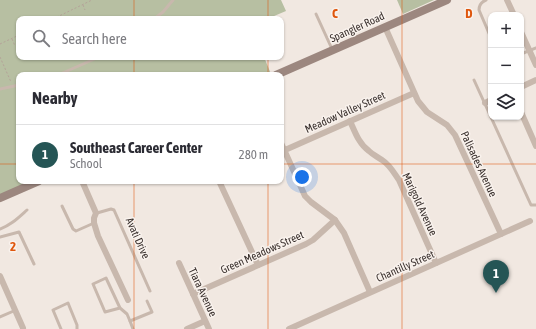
<!DOCTYPE html>
<meta charset="utf-8">
<style>
body{margin:0;font-family:"Asap Condensed",sans-serif;background:#f7f7f7;color:#2b2b33}
.controls{position:absolute;right:12px;top:12px;display:grid;overflow:hidden;border-radius:8px;box-shadow:0 1px 3px #0004}
.controls button{width:36px;height:36px;display:grid;place-items:center;padding:0;border:0;border-bottom:1px solid #e1e1e2;background:#fff;color:#2b2b33;font:20px sans-serif}
.you{position:absolute;left:302px;top:177px;width:14px;height:14px;margin:-10px;border:3px solid #fff;border-radius:50%;background:#1a73e8;box-shadow:0 0 0 6px #1a73e833}
.badge{display:grid;place-items:center;width:26px;height:26px;border-radius:50%;background:#255555;color:#fff;font-size:13px;font-weight:700}
.pin{position:absolute;translate:-50% -33px;filter:drop-shadow(0 1px 2px #0008)}
.pin::after{content:'';position:absolute;top:21px;width:14px;height:12px;background:inherit;clip-path:polygon(0 0,100% 0,50% 100%)}
.list{margin:0;padding:0;list-style:none}
h2{display:flex;justify-content:space-between;align-items:center;height:52px;margin:0;padding:0 16px;font-size:17px}
h2 small{font-size:13px;font-weight:400;color:#7c7c81}
.list li{display:grid;grid-template-columns:26px 1fr auto;gap:12px;align-items:center;box-sizing:border-box;height:60px;padding:0 16px;border-top:1px solid #e1e1e2}
.list b{display:block;font-size:15px;white-space:nowrap}
.list p{margin:0;font-size:13px;white-space:nowrap;color:#7c7c81}
.list em{font-size:13px;font-style:normal;color:#7c7c81}
.icon{flex:none;width:22px;height:22px;fill:none;stroke:currentColor;stroke-width:2;stroke-linecap:round;stroke-linejoin:round}
.map{position:relative;flex:none;width:536px;height:329px;overflow:hidden}
.search{position:absolute;background:#fff;box-shadow:0 1px 3px #0004;left:16px;top:16px;width:268px;height:44px;display:flex;align-items:center;gap:10px;box-sizing:border-box;padding:0 14px;border-radius:8px;color:#7c7c81;font-size:15px}
.panel{position:absolute;background:#fff;box-shadow:0 1px 3px #0004;left:16px;top:72px;width:268px;height:112px;border-radius:8px}
.map>svg:first-child{display:block}
.green{fill:#b7bfa2}
.lines{fill:none;stroke-linecap:round;stroke-linejoin:round}
.path{stroke:#b4a298;stroke-width:1;stroke-dasharray:2 2;stroke-linecap:butt}
.lane{stroke:#c8b8ad;stroke-width:3}
.street{stroke:#c8b8ad;stroke-width:6}
.secondary{stroke:#9c877f;stroke-width:8}
.grid{fill:none;stroke:#df570e;stroke-width:1;stroke-opacity:0.55}
.labels{text-anchor:middle;stroke-width:3;stroke-linejoin:round;paint-order:stroke}
.street-label{font-size:11px;fill:#372e2b;stroke:#f9f2ed}
.grid-label{font-size:13px;text-anchor:middle;font-weight:bold;fill:#df570e;stroke:#f9f2ed;stroke-width:3;stroke-linejoin:round;paint-order:stroke}
</style>
<div class="map">
<svg width="536" height="329" viewBox="0 0 536 329">
<rect width="100%" height="100%" fill="#f1e8e1"/>
<g class="green">
<polygon points="0,0 281,0 286,11 267,19 19,19 19,57 264,57 271,74 270,75 19,75 19,181 31,181 0,195"/>
<polygon points="397,0 434,0 403,14"/>
</g>
<g class="lines">
<g class="path">
<polyline points="83,5 85,10"/>
<polyline points="53,19 92,0"/>
<polyline points="12,39 15,46"/>
<polyline points="0,44 19,35"/>
<polyline points="0,57 11,82"/>
</g>
<g class="lane">
<path d="M 486,0 C 481,2 479,5 479,10 L 491,38"/>
<polyline points="316,14 332,49"/>
<polyline points="154,19 163,12 173,0"/>
<polyline points="521,54 536,48"/>
<polyline points="58,75 99,57"/>
<polyline points="474,80 531,205 536,205"/>
<polyline points="0,89 19,85"/>
<polyline points="62,206 73,229 76,231 94,223"/>
<polyline points="97,213 111,209 114,210 150,291"/>
<path d="M 0,229 C 11,225 18,218 27,210"/>
<polyline points="0,237 19,232 34,264"/>
<polyline points="120,308 105,312 93,284 106,278 120,308 127,314 130,321 133,329"/>
<polyline points="0,317 16,310"/>
<polyline points="130,321 152,312 147,301"/>
<polyline points="61,329 53,310 68,303 77,325 77,329"/>
</g>
<g class="street">
<polyline points="507,0 514,15"/>
<polyline points="385,27 418,101 427,112 447,125 455,135 501,234"/>
<polyline points="521,32 536,65"/>
<polyline points="521,87 536,80"/>
<polyline points="485,103 491,100"/>
<polyline points="521,112 536,146"/>
<path d="M 350,121 C 355,132 359,144 369,151 C 373,155 378,157 382,160 C 390,165 394,173 399,180 L 436,263"/>
<polyline points="281,143 305,196 311,202 335,220 344,233 370,292"/>
<polyline points="285,150 414,93"/>
<polyline points="82,181 96,213 94,218 94,223 98,236 128,300"/>
<polyline points="219,181 258,265"/>
<polyline points="179,263 209,329"/>
<polyline points="0,276 23,328"/>
<polyline points="193,294 306,244 313,240 335,220"/>
<polyline points="187,329 205,321"/>
<polyline points="289,329 530,221"/>
</g>
<g class="secondary">
<polyline points="276,75 447,0"/>
<polyline points="0,198 39,181"/>
</g>
</g>
<path class="grid" d="M 134,0 L 134,19M 268,0 L 268,19M 402,0 L 402,329M 134,57 L 134,75M 268,57 L 268,75M 0,164 L 19,164M 281,164 L 536,164M 134,181 L 134,329M 268,181 L 268,329"/>
<g class="labels">
<g class="street-label">
<text transform="translate(357 27) rotate(-24)" y="4">Spangler Road</text>
<text transform="translate(345 112) rotate(-24)" y="4">Meadow Valley Street</text>
<text transform="translate(479 164) rotate(65)" y="4">Palisades Avenue</text>
<text transform="translate(420 204) rotate(65)" y="4">Marigold Avenue</text>
<text transform="translate(138 238) rotate(66)" y="4">Avati Drive</text>
<text transform="translate(262 252) rotate(-24)" y="4">Green Meadows Street</text>
<text transform="translate(405 266) rotate(-24)" y="4">Chantilly Street</text>
<text transform="translate(203 292) rotate(65)" y="4">Tiara Avenue</text>
</g>
</g>
<g class="grid-label">
<text x="335" y="18">C</text>
<text x="469" y="18">D</text>
<text x="13" y="251">2</text>
</g>
</svg>
<div class="controls">
<button>+</button>
<button>−</button>
<button><svg class="icon" aria-label="layers" viewBox="0 0 24 24"><path d="M12 4l9 5-9 5-9-5zM3 14l9 5 9-5"/></svg></button>
</div>
<div class="you"></div>
<div class="pin badge" style="left:496px;top:293px">1</div>
<div class="search"><svg class="icon" aria-label="search" viewBox="0 0 24 24"><circle cx="10" cy="10" r="6"/><path d="M15 15l6 6"/></svg>Search here</div>
<section class="panel">
<h2>Nearby<small></small></h2>
<ul class="list">
<li><span class="badge">1</span><div><b>Southeast Career Center</b><p>School</p></div><em>280 m</em></li>
</ul>
</section>
</div>
